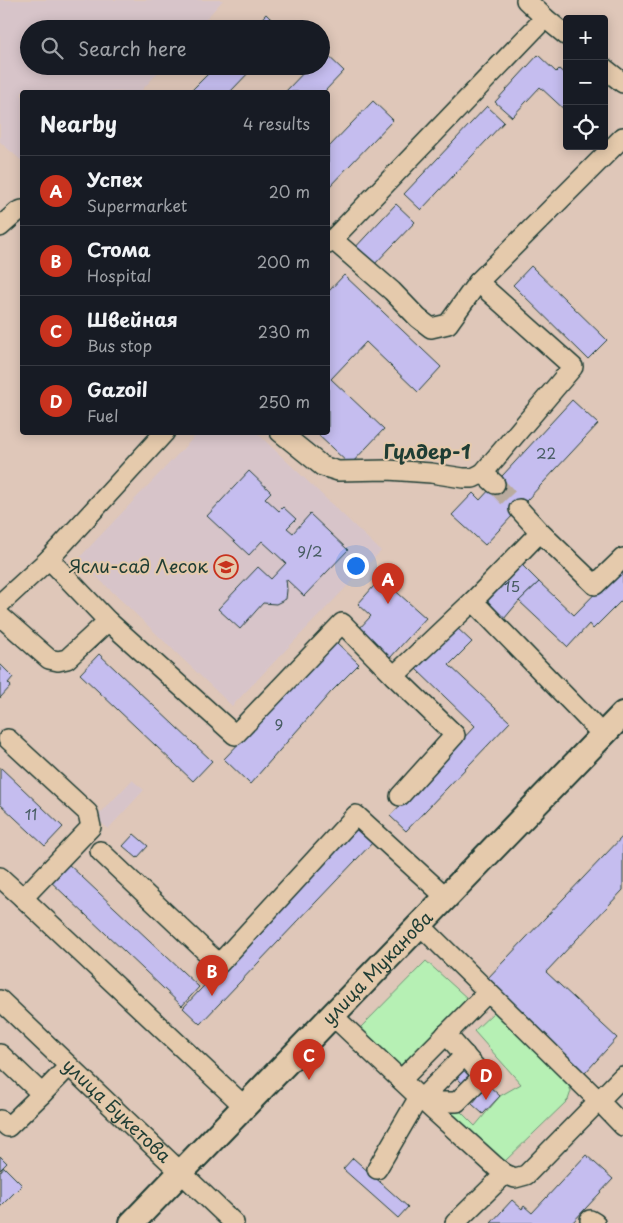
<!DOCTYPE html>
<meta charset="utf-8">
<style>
body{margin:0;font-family:"Playpen Sans",sans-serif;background:#242831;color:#f1f3f6}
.controls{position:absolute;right:15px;top:15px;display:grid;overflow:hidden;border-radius:5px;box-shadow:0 2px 12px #0003}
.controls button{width:45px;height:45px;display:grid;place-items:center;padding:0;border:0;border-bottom:1px solid #363941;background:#171b24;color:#f1f3f6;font:25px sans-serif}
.you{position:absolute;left:355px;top:565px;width:18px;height:18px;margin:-12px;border:4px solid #fff;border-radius:50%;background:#1a73e8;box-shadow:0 0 0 8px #1a73e833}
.badge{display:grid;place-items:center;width:32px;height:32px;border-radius:50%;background:#c8321e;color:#fff;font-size:16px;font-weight:700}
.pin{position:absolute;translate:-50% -41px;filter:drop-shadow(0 1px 2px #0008)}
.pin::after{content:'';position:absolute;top:26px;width:18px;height:15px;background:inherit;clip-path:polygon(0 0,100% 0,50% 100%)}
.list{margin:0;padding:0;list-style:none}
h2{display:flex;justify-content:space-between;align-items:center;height:65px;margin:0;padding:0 20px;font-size:21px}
h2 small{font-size:16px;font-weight:400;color:#9ea1a6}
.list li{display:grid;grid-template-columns:32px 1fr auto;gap:15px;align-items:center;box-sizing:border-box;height:70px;padding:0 20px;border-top:1px solid #363941}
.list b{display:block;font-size:19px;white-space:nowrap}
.list p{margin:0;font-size:16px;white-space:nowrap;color:#9ea1a6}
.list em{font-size:16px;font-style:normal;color:#9ea1a6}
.icon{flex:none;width:28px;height:28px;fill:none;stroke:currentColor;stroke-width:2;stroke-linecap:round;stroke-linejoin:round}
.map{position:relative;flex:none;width:623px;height:1223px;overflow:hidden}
.search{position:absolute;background:#171b24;box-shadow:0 2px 12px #0003;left:20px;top:20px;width:310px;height:55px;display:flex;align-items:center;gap:12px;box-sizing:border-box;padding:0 18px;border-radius:28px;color:#9ea1a6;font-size:19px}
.panel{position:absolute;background:#171b24;box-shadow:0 2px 12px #0003;left:20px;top:90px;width:310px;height:345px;border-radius:5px}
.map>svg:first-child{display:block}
.built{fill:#d7c4c9}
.green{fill:#b6f0b4;stroke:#6a9674}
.building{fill:#c5bdef;stroke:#1f3d34}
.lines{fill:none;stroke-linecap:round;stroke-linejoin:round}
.minor-tunnel{stroke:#b9ab9e;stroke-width:19;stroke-dasharray:19 9;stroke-linecap:butt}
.minor-casing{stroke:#1f3d34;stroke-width:22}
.major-casing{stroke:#1f3d34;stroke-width:28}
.minor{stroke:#e5caac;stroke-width:19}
.major{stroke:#e5caac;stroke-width:24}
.labels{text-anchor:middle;stroke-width:4;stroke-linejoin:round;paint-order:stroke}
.number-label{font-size:15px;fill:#485d63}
.poi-label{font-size:18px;fill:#1f3d34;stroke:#e5caac;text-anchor:end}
.street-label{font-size:18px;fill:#1f3d34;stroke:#e5caac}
.quarter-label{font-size:20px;font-weight:bold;fill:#1f3d34;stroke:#e5caac}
</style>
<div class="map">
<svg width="623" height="1223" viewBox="0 0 623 1223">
<rect width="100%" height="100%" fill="#dfc7b9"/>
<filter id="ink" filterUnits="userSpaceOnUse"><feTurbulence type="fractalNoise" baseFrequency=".02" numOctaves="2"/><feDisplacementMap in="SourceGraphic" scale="10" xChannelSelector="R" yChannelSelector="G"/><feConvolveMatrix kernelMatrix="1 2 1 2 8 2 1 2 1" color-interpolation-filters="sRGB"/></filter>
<g filter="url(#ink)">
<g class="built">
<polygon points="0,0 223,0 197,29 29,29 29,66 164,66 140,92 22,92 22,161 0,142"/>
<polygon points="199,432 257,433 381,551 232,706 78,559"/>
<polygon points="132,780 144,790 108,829 96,818"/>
</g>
<g class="green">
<polygon points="426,961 467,998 465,1006 415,1059 397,1066 360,1028"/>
<polygon points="494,1012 568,1084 571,1091 568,1100 503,1163 487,1146 442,1110 458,1109 475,1126 500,1096 521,1084 474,1031"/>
</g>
<g class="building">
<polygon points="266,14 281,29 252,29"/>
<polygon points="324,52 344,71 324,92 285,92 310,66 321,66 321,55"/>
<polygon points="538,55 556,72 559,69 567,76 567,112 540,87 512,117 495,102"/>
<polygon points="216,66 255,66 230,92 190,92"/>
<polygon points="373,101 393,120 328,188 328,148"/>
<polygon points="487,106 504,122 421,210 404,194"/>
<polygon points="396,204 415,222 371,268 352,251"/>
<polygon points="531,266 607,340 588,359 513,285"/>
<polygon points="344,275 441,367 418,392 366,342 331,379 384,429 350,465 315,432 328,432 328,292"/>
<polygon points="572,400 598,424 485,545 452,515 473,493 480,500"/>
<polygon points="249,471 271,492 265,498 279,511 283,507 296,519 287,528 293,533 310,514 348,550 304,596 286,579 287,590 286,599 276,604 263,603 240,629 218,609 258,567 271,579 286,563 262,541 249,555 207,516"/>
<polygon points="517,560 539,582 519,601 504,619 481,598"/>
<polygon points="623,565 623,599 593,629 589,624 568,647 519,601 539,582 574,615"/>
<polygon points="381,578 426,618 390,658 358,630 371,616 358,604"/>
<polygon points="455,626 472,642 449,665 510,722 406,831 390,816 475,726 415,668"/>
<polygon points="336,642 359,664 331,692 250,784 224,759"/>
<polygon points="99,654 212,761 193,781 80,674"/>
<polygon points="0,664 13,677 8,683 11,686 0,698"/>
<polygon points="0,767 63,827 45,846 0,804"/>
<polygon points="357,824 375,840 200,1024 183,1008"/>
<polygon points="134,834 148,846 137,858 123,846"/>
<polygon points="623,836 623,890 546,972 617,1038 585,1073 486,980"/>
<polygon points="65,861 199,987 182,1006 48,879"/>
<polygon points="452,1056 471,1075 462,1083 444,1064"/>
<polygon points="488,1085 500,1096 483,1114 472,1104"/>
<polygon points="586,1155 613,1179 572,1223 491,1223 512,1200 522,1209 524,1206 532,1213"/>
<polygon points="0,1156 7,1163 0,1170"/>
<polygon points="353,1158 408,1207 398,1218 343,1169"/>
<polygon points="4,1167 22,1185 0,1207 0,1172"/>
</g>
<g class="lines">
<polyline class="minor-tunnel" points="495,484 519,509"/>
<g class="minor-casing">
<g id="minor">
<polyline points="545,18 567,36"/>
<polyline points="604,68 623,83"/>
<polyline points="0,227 17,212 22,210"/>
<polyline points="332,239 392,291 418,318 431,328 448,324 478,282"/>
<polyline points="328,244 545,18 526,0"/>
<polyline points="280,432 322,466 338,471 388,470 431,473 463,478 473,478 483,473"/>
<polyline points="495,484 483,473 573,367 478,282 623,137"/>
<polyline points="519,509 540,532"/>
<polyline points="0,604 49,559"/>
<polyline points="0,616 49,659 58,661 67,659 108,621 49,559 165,432"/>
<polyline points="108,621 235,735 342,623 394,676"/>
<polyline points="603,735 473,601 540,532 595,585 623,558"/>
<polyline points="8,739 88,813 91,827 23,898"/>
<polyline points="400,796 455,735 394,676 473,601"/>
<polyline points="100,851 219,964 356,815 447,898"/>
<polyline points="0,877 23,898 244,1106"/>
<polyline points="419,924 598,1100 623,1126"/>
<path id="s1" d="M 0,1000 L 234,1223"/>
<polyline points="332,1015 421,1099 496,1167 505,1174 515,1178 526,1175 621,1078 623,1076"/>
<polyline points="0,1054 42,1094"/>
<polyline points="401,1080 488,992"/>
<polyline points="421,1099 465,1055"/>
<polyline points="425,1102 457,1102 483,1076 446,1034"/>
<polyline points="0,1120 8,1127 42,1094 69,1066"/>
<polyline points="377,1169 419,1097"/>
<polyline points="590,1220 595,1223"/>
<polyline points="455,1223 505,1174"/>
</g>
</g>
<g class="major-casing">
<g id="major">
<path id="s2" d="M 132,1223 L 623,714"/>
</g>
</g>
<use href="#minor" class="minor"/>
<use href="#major" class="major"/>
</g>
</g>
<defs>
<g id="school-ring" transform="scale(1.25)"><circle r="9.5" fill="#e5caac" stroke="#c8321e" stroke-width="1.5"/><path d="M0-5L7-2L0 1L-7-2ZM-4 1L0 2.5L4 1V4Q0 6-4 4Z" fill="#c8321e"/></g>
</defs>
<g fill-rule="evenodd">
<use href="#school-ring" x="226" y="567"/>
</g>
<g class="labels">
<g class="number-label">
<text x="546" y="459">22</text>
<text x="310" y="557">9/2</text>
<text x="512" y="592">15</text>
<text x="279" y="730">9</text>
<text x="31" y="820">11</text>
</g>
<g class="poi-label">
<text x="208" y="573">Ясли-сад Лесок</text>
</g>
<g class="street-label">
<text dy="6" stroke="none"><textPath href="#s2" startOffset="354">улица Муканова</textPath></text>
<text dy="6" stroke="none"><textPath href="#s1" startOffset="161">улица Букетова</textPath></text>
</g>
<g class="quarter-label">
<text x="427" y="459">Гүлдер-1</text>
</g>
</g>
</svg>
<div class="controls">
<button>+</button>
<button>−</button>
<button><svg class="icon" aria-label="locate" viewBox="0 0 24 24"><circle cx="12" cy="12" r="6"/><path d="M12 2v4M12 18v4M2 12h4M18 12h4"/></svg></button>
</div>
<div class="you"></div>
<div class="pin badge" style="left:388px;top:604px">A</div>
<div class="pin badge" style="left:212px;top:996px">B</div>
<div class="pin badge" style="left:309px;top:1080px">C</div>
<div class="pin badge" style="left:486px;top:1100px">D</div>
<div class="search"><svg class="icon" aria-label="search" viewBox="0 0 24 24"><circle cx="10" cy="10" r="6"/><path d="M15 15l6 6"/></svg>Search here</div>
<section class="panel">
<h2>Nearby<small>4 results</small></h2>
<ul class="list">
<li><span class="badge">A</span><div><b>Успех</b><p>Supermarket</p></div><em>20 m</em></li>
<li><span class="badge">B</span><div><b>Стома</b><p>Hospital</p></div><em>200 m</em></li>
<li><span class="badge">C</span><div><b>Швейная</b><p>Bus stop</p></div><em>230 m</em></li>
<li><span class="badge">D</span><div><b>Gazoil</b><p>Fuel</p></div><em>250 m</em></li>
</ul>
</section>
</div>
